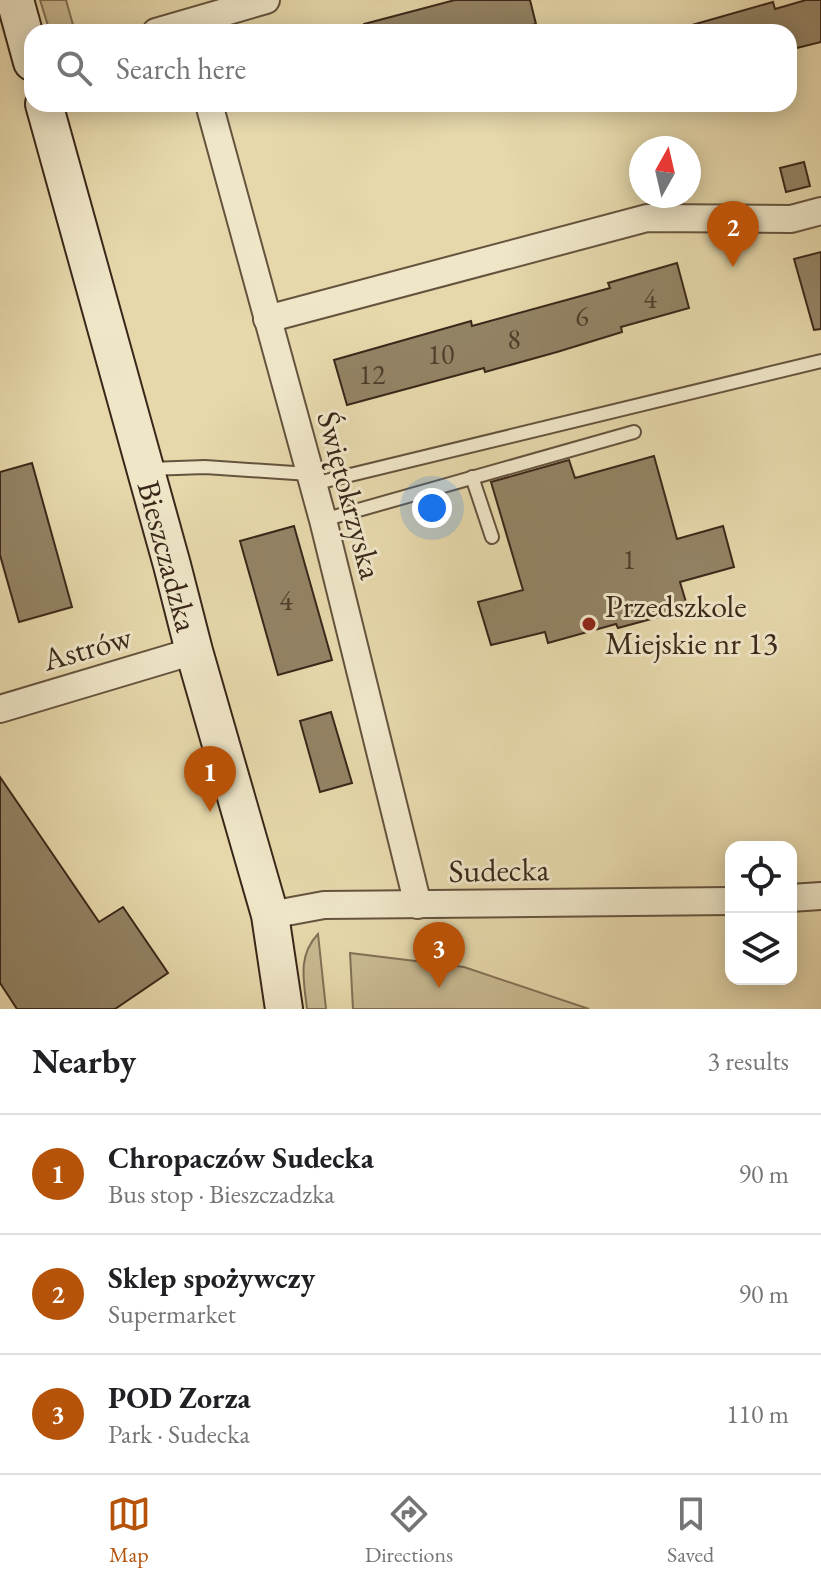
<!DOCTYPE html>
<meta charset="utf-8">
<style>
body{margin:0;font-family:"EB Garamond",serif;background:#f6f6f6;color:#202124}
.controls{position:absolute;right:24px;bottom:24px;display:grid;overflow:hidden;border-radius:16px;box-shadow:0 4px 20px #0003}
.controls button{width:72px;height:72px;display:grid;place-items:center;padding:0;border:0;border-bottom:2px solid #e0e0e0;background:#fff;color:#202124;font:40px sans-serif}
.compass{position:absolute;left:629px;top:136px;width:72px;height:72px;border-radius:50%;background:#fff;box-shadow:0 4px 20px #0003;rotate:8deg}
.you{position:absolute;left:432px;top:508px;width:28px;height:28px;margin:-20px;border:6px solid #fff;border-radius:50%;background:#1a73e8;box-shadow:0 0 0 12px #1a73e833}
.badge{display:grid;place-items:center;width:52px;height:52px;border-radius:50%;background:#b45309;color:#fff;font-size:26px;font-weight:700}
.pin{position:absolute;translate:-50% -66px;filter:drop-shadow(0 2px 4px #0008)}
.pin::after{content:'';position:absolute;top:42px;width:28px;height:24px;background:inherit;clip-path:polygon(0 0,100% 0,50% 100%)}
.list{margin:0;padding:0;list-style:none}
h2{display:flex;justify-content:space-between;align-items:center;height:104px;margin:0;padding:0 32px;font-size:34px}
h2 small{font-size:26px;font-weight:400;color:#757577}
.list li{display:grid;grid-template-columns:52px 1fr auto;gap:24px;align-items:center;box-sizing:border-box;height:120px;padding:0 32px;border-top:2px solid #e0e0e0}
.list b{display:block;font-size:30px;white-space:nowrap}
.list p{margin:0;font-size:26px;white-space:nowrap;color:#757577}
.list em{font-size:26px;font-style:normal;color:#757577}
.icon{flex:none;width:44px;height:44px;fill:none;stroke:currentColor;stroke-width:2;stroke-linecap:round;stroke-linejoin:round}
.map{position:relative;flex:none;width:821px;height:1009px;overflow:hidden}
.search{position:absolute;background:#fff;box-shadow:0 4px 20px #0003;left:24px;right:24px;top:24px;height:88px;display:flex;align-items:center;gap:20px;box-sizing:border-box;padding:0 28px;border-radius:24px;color:#757577;font-size:30px}
.sheet{height:464px;background:#fff}
nav{display:flex;justify-content:space-around;align-items:center;box-sizing:border-box;height:112px;border-top:2px solid #e0e0e0;background:#fff;font-size:22px;color:#757577}
nav a{display:grid;justify-items:center;gap:4px}
nav .on{color:#b45309}
.map>svg:first-child{display:block}
.green{fill:#c9ba92;stroke:#827056;stroke-width:2}
.building{fill:#938365;stroke:#3a2719;stroke-width:2}
.lines{fill:none;stroke-linecap:round;stroke-linejoin:round}
.lane-casing{stroke:#65533e;stroke-width:16}
.street-casing{stroke:#65533e;stroke-width:30}
.secondary-casing{stroke:#3a2719;stroke-width:40}
.lane{stroke:#efe6c8;stroke-width:12}
.street{stroke:#efe6c8;stroke-width:26}
.secondary{stroke:#efe6c8;stroke-width:36}
.poi-dot{fill:#8f2418;stroke:#efe6c8;stroke-width:3}
.labels{text-anchor:middle;stroke-width:6;stroke-linejoin:round;paint-order:stroke}
.number-label{font-size:28px;fill:#503e2c}
.street-label{font-size:32px;fill:#3a2719;stroke:#efe6c8}
.poi-label{font-size:32px;fill:#3a2719;stroke:#efe6c8;text-anchor:start}
</style>
<div class="map">
<svg width="821" height="1009" viewBox="0 0 821 1009">
<rect width="100%" height="100%" fill="#e6d8ab"/>
<filter id="stains"><feTurbulence type="fractalNoise" baseFrequency=".0025" numOctaves="4"/><feColorMatrix values="0 0 0 0 .2 0 0 0 0 .09 0 0 0 0 .02 0 0 0 .5 -.17"/></filter>
<radialGradient id="worn" r=".72"><stop offset=".6" stop-color="#630" stop-opacity="0"/><stop offset="1" stop-color="#630" stop-opacity=".3"/></radialGradient>
<g class="green">
<polygon points="40,0 66,0 75,32 50,32"/>
<path d="M 318,934 L 326,1009 L 307,1009 C 304,982 297,956 318,934 Z"/>
<polygon points="350,953 464,967 589,1009 353,1009"/>
</g>
<g class="building">
<polygon points="455,0 530,0 536,24 506,32 365,32 364,24"/>
<polygon points="806,0 821,0 821,42 789,50 789,32 693,32 692,25 773,2 775,9"/>
<polygon points="804,162 810,186 786,192 780,168"/>
<polygon points="821,252 821,329 814,330 794,259"/>
<polygon points="677,263 689,308 621,327 622,332 557,352 485,372 484,368 347,405 334,360 471,321 472,326 610,288 608,283"/>
<polygon points="654,456 677,539 723,526 734,567 680,582 688,609 618,628 616,624 548,643 545,632 491,645 478,602 523,590 491,482 569,460 575,478"/>
<polygon points="32,463 72,607 19,622 0,555 0,472"/>
<polygon points="294,526 332,660 278,675 240,541"/>
<polygon points="331,712 352,783 320,792 300,721"/>
<polygon points="0,777 99,922 123,907 168,973 115,1009 17,1009 0,983"/>
</g>
<g class="lines">
<g class="lane-casing">
<g id="lane">
<polyline points="149,469 205,467 309,474"/>
<polyline points="472,477 492,537"/>
<polyline points="313,484 821,361"/>
<polyline points="323,520 634,432"/>
</g>
</g>
<g class="street-casing">
<g id="street">
<polyline points="156,32 266,0"/>
<polyline points="209,104 323,520 418,905"/>
<polyline points="267,319 647,218 791,219 821,211"/>
<polyline points="0,709 194,651"/>
<polyline points="791,898 821,896"/>
<polyline points="270,915 324,905 731,901"/>
</g>
</g>
<g class="secondary-casing">
<g id="secondary">
<polyline points="15,0 32,62"/>
<polyline points="44,104 172,565 194,651 270,915 284,1009"/>
</g>
</g>
<use href="#lane" class="lane"/>
<use href="#street" class="street"/>
<use href="#secondary" class="secondary"/>
</g>
<circle class="poi-dot" cx="589" cy="624" r="8"/>
<g class="labels">
<g class="number-label">
<text x="650" y="308">4</text>
<text x="582" y="326">6</text>
<text x="514" y="349">8</text>
<text x="441" y="364">10</text>
<text x="372" y="384">12</text>
<text x="629" y="569">1</text>
<text x="286" y="610">4</text>
</g>
<g class="street-label">
<text transform="translate(350 495) rotate(75)" y="11">Świętokrzyska</text>
<text transform="translate(168 556) rotate(75)" y="11">Bieszczadzka</text>
<text transform="translate(87 648) rotate(-16)" y="11">Astrów</text>
<text transform="translate(499 870) rotate(-1)" y="11">Sudecka</text>
</g>
<g class="poi-label">
<text x="605" y="617">Przedszkole<tspan x="605" dy="37">Miejskie nr 13</tspan></text>
</g>
</g>
<rect width="100%" height="100%" filter="url(#stains)"/>
<rect width="100%" height="100%" fill="url(#worn)"/>
</svg>
<div class="controls">
<button><svg class="icon" aria-label="locate" viewBox="0 0 24 24"><circle cx="12" cy="12" r="6"/><path d="M12 2v4M12 18v4M2 12h4M18 12h4"/></svg></button>
<button><svg class="icon" aria-label="layers" viewBox="0 0 24 24"><path d="M12 4l9 5-9 5-9-5zM3 14l9 5 9-5"/></svg></button>
</div>
<svg class="compass" viewBox="-18 -18 36 36"><path d="M0-13l5 13h-10z" fill="#e53935"/><path d="M0 13l5-13h-10z" fill="#757577"/></svg>
<div class="you"></div>
<div class="pin badge" style="left:210px;top:812px">1</div>
<div class="pin badge" style="left:733px;top:267px">2</div>
<div class="pin badge" style="left:439px;top:988px">3</div>
<div class="search"><svg class="icon" aria-label="search" viewBox="0 0 24 24"><circle cx="10" cy="10" r="6"/><path d="M15 15l6 6"/></svg>Search here</div>
</div>
<section class="sheet">
<h2>Nearby<small>3 results</small></h2>
<ul class="list">
<li><span class="badge">1</span><div><b>Chropaczów Sudecka</b><p>Bus stop · Bieszczadzka</p></div><em>90 m</em></li>
<li><span class="badge">2</span><div><b>Sklep spożywczy</b><p>Supermarket</p></div><em>90 m</em></li>
<li><span class="badge">3</span><div><b>POD Zorza</b><p>Park · Sudecka</p></div><em>110 m</em></li>
</ul>
</section>
<nav>
<a class="on"><svg class="icon" aria-label="map" viewBox="0 0 24 24"><path d="M3 6l6-2 6 2 6-2v14l-6 2-6-2-6 2zM9 4v14M15 6v14"/></svg>Map</a>
<a><svg class="icon" aria-label="directions" viewBox="0 0 24 24"><path d="M12 3l9 9-9 9-9-9zM9 14v-3h6M13 9l2 2-2 2"/></svg>Directions</a>
<a><svg class="icon" aria-label="saved" viewBox="0 0 24 24"><path d="M7 4h10v16l-5-4-5 4z"/></svg>Saved</a>
</nav>
